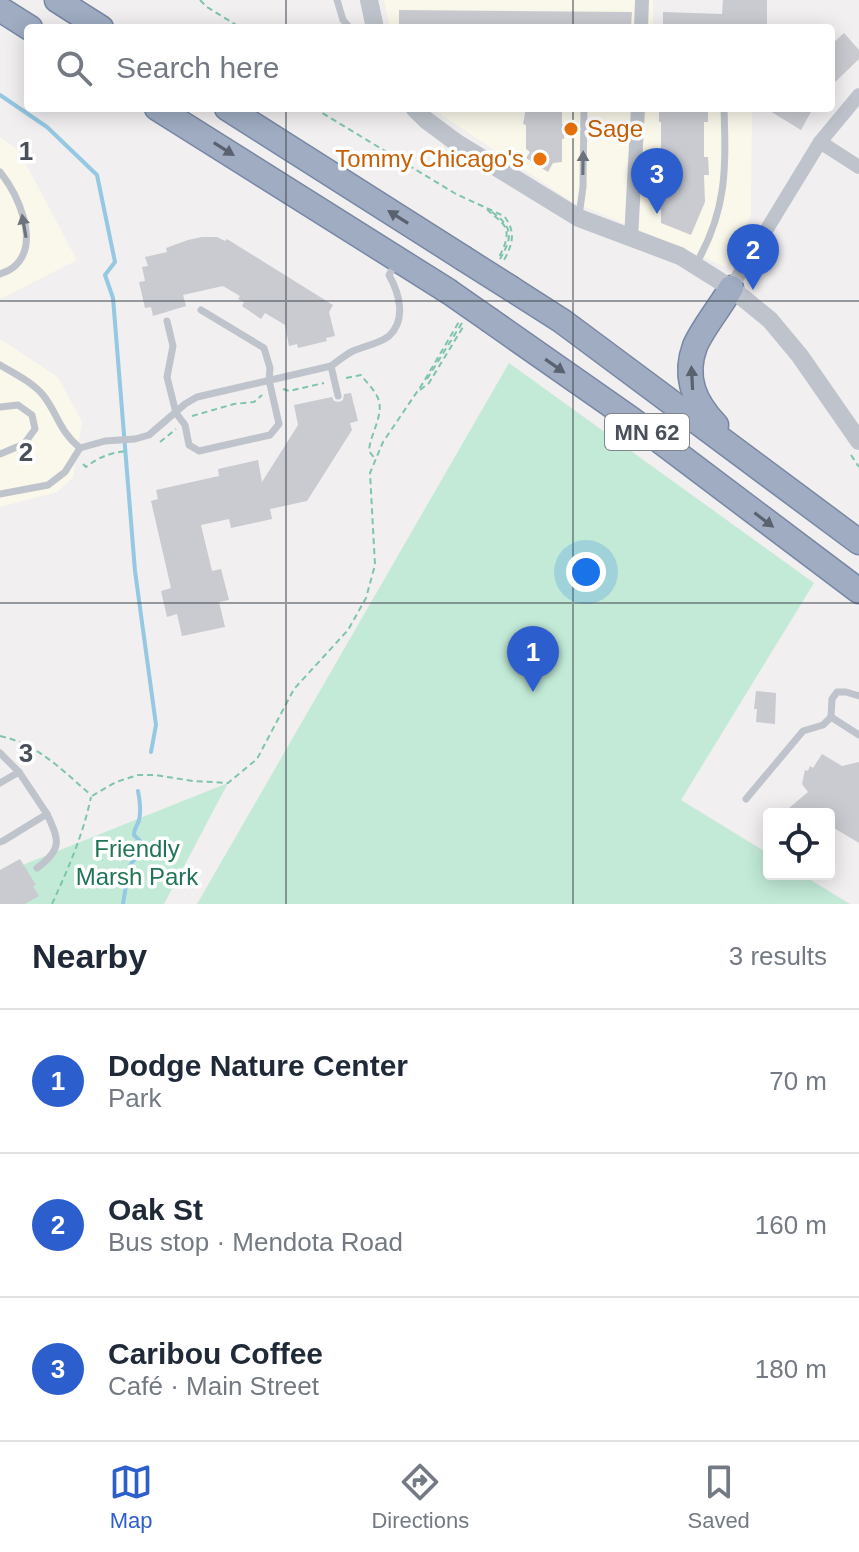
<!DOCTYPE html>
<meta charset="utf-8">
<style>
body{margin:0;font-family:Helvetica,sans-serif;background:#f2f2f3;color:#1f2937}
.controls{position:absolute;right:24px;bottom:24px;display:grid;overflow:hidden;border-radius:8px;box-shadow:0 4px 20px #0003}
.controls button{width:72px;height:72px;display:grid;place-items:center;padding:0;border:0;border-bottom:2px solid #e0e1e3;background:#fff;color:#1f2937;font:40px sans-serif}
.you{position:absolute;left:586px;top:572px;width:28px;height:28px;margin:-20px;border:6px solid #fff;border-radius:50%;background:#1a73e8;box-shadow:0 0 0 12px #1a73e833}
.badge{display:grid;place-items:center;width:52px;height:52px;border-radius:50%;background:#2c5ece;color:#fff;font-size:26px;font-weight:700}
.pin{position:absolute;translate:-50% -66px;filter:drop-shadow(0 2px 4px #0008)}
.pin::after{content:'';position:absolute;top:42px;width:28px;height:24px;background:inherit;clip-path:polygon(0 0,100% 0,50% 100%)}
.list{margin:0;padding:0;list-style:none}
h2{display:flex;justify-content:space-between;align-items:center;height:104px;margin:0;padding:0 32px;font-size:34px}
h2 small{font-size:26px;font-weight:400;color:#747a83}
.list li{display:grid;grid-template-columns:52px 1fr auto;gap:24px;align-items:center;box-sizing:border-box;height:144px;padding:0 32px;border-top:2px solid #e0e1e3}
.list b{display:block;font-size:30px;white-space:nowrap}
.list p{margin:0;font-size:26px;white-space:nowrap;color:#747a83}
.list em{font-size:26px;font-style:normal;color:#747a83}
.icon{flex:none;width:44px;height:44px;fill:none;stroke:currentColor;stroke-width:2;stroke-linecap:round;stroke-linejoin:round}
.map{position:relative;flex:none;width:859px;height:904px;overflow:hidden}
.search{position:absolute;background:#fff;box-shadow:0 4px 20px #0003;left:24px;right:24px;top:24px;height:88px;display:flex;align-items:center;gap:20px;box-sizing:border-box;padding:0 28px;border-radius:8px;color:#747a83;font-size:30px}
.sheet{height:536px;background:#fff}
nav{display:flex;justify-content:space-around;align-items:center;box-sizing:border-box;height:112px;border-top:2px solid #e0e1e3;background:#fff;font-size:22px;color:#747a83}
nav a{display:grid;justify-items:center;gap:4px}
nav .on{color:#2c5ece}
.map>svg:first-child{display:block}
.commercial{fill:#faf8ea}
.green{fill:#c2ead7}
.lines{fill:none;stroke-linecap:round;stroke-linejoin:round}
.stream{stroke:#94c8e3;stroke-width:4}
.building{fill:#c9cbd1}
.trunk-casing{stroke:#7787a4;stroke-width:27}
.path{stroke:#7ec5ab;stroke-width:2;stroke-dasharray:6 4;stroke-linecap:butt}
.service{stroke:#bfc4cc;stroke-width:7}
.minor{stroke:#bfc4cc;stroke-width:14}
.tertiary{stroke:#bfc4cc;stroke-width:18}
.trunk{stroke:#9facc2;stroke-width:24}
.trunk-bridge-casing{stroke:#7787a4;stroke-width:27;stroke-linecap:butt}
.trunk-bridge{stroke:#9facc2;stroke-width:24}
.oneway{fill:#5a626f}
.oneway2{fill:#6c737c}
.grid{fill:none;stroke:#49505a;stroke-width:2;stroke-opacity:0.55}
.food-dot{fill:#e8710a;stroke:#fff;stroke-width:3}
.labels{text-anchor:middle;stroke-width:7;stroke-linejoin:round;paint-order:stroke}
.shield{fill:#fff;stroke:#80848c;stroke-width:2}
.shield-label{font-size:22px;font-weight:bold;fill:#49505a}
.food-label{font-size:24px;fill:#c56008;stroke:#fff;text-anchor:start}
.park-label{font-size:24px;fill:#217556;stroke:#fff}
.grid-label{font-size:26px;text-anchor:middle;font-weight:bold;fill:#49505a;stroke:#fff;stroke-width:7;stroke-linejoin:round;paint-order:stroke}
</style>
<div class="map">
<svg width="859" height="904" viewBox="0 0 859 904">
<rect width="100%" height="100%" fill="#f1efef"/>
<g class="commercial">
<polygon points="384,0 653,0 653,28 390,28"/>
<polygon points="431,108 752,108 751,216 726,267 571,201"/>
<polygon points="0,137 19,151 77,260 0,299"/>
<polygon points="0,339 58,377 82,422 73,478 57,492 0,507"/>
</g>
<g class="green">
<polygon points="509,363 814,583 681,800 769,854 769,874 801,874 850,904 197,904"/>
<polygon points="228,783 164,904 0,904 0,874"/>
</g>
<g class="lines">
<g class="stream">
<polyline points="0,95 47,127 97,175 115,262 105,275 113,298 135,571 156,725 151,752"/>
<path d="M 123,904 L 129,867 L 133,861 L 145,850 L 144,845 L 134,835 C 134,830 136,827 138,823 C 142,813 140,801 138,791"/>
</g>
</g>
<g class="building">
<polygon points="723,0 767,0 767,28 663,28 663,12 722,14"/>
<polygon points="399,10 632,12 631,28 399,28"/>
<polygon points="844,33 859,50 859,59 831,86 831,45"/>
<polygon points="526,108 562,108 562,124 565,124 564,139 562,139 562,162 553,163 548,172 526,158 530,152 526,149 526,125 523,124"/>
<polygon points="659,108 708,108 708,122 704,122 704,157 708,157 709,175 704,175 705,202 691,235 661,223 661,210 658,210 658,195 661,195 661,122 659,122"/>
<polygon points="765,108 813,108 801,130"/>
<polygon points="202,237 217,237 225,241 227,239 333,305 329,312 335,336 326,338 327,341 298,348 297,344 289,346 285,325 265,313 261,319 242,306 244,302 238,299 240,296 223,286 183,295 186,306 153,316 151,307 145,308 139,282 145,281 142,267 148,266 145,257 167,252 166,248 188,240"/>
<polygon points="351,393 358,421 350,423 352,430 307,501 270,509 272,519 231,528 229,519 201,525 212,571 221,569 229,600 219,602 225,627 182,636 177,614 167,617 161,591 171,588 151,501 158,499 156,490 219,476 218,469 258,460 262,482 298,425 294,405 332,397 334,401 339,402 343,400 344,394"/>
<polygon points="756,691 776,693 775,724 756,722 757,709 754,709"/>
<polygon points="822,754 842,766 859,762 859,843 829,825 829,814 782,814 808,792 802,784 805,770 808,771 810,766 813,768"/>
<polygon points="20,859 36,885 33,886 39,896 25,904 0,904 0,870"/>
</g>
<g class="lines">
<g class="trunk-casing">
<g id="trunk">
<polyline points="57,0 101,28"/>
<polyline points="0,9 30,28"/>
<polyline points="157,108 448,291"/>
<polyline points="227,108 463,258"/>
<polyline points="512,289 562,321 859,542"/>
<polyline points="491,321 631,419 859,591"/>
<path d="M 716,425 C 695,403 683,378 695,346 C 702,329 721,306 731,288"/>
</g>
</g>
<g class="path">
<polyline points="200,0 207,7 241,28"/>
<path d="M 314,108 L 456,194 L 504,216 C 516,231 513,244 504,260"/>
<path d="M 487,209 C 492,215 498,218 503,224 C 511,233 504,248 499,257"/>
<path d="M 492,212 C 513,227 513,237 500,259"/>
<path d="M 346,378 L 361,375 C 366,382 373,388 377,396 C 386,413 370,433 369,451 L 375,459"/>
<polyline points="427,379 462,323"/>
<polyline points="283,389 289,391 324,383"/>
<polyline points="420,390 429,383 463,327"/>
<polyline points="192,416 234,404 254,402 262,395"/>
<polyline points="160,442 176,429"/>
<polyline points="851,455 859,467"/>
<path d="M 83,464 L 86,467 C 99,457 110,453 126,451"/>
<path d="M 0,736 C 38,744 63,771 91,795"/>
<polyline points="92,796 116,782 138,775 155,775 193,781 228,783 257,759 294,689 348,630 366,598 375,565 370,473 383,442 423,383 460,320"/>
<path d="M 52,904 C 68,869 83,835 91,797"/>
</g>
<g class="service">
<polyline points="337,0 343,20 350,28"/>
<path d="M 0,172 C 17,193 40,241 16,265 C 12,269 6,272 0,274"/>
<polyline points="579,216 583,187 584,108"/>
<path d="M 696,264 C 727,210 726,169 724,108"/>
<polyline points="167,321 173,346 167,377 176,413 185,425 189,445 199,451 270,435 279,424 269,380 270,368 264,348 201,310"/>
<path d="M 0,365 C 15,374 32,382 43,395 C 58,414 59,431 80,448 L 65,472 L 48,485 L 0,494"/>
<polyline points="331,366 338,396"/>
<polyline points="0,407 18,405 32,415 35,429 24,444 0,454"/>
<path d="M 80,448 L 105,441 L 135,439 L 149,435 L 185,404 L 197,397 L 331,366 C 338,361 345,355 353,351 C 364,346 379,344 389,336 C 407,319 399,293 389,275 L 395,265"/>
<polyline points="831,717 859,735"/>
<polyline points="0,753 19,772 47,814 3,841 0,842"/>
<polyline points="0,783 19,772"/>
<polyline points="746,799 803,731 823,725 831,717 832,699 837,692 846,692 859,696"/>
<path d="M 37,868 C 63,849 59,840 47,814"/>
</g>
<g class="minor">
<polyline points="641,28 642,0"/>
<polyline points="820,142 859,167"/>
<polyline points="631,238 638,108"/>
<polyline points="731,288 820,142 859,95"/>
</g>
<g class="tertiary">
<polyline points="369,0 375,28"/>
<polyline points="414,108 426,120 457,143 579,218 680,256 731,288 770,320 800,356 859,441"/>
</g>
<use href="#trunk" class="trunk"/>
<g class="trunk-bridge-casing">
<g id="trunk-bridge">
<polyline points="463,258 512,289"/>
<polyline points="448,291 491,321"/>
</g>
</g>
<use href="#trunk-bridge" class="trunk-bridge"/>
</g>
<defs><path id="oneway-solid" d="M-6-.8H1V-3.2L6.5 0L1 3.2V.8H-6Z" transform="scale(2)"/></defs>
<g class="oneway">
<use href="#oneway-solid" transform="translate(224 149) rotate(32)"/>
<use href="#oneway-solid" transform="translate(398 217) rotate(-148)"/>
<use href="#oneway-solid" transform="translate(555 366) rotate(35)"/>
<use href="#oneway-solid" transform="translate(692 378) rotate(-93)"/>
<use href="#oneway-solid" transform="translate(764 520) rotate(37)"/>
</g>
<g class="oneway2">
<use href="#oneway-solid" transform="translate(583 163) rotate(-89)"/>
<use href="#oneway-solid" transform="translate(24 226) rotate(-100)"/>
</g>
<path class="grid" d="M 286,0 L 286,28M 573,0 L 573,28M 286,108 L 286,904M 573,108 L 573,904M 0,301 L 859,301M 0,603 L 859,603"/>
<g class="food-dot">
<circle cx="571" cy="129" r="8"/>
<circle cx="540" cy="159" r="8"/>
</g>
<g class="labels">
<rect class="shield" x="605" y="414" width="84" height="36" rx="6"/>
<g class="shield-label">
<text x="647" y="440">MN 62</text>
</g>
<g class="food-label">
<text x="587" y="137">Sage</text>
<text x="524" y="167" text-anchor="end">Tommy Chicago's</text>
</g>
<g class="park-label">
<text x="137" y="857">Friendly<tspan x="137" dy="28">Marsh Park</tspan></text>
</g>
</g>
<g class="grid-label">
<text x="26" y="160">1</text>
<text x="26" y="461">2</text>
<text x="26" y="762">3</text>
</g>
</svg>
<div class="controls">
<button><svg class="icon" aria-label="locate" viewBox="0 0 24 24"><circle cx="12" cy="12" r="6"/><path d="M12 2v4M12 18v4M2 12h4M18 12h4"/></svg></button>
</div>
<div class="you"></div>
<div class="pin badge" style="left:533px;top:692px">1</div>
<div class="pin badge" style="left:753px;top:290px">2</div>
<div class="pin badge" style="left:657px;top:214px">3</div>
<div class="search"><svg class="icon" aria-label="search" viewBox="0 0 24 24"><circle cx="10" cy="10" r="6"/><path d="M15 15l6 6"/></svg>Search here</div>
</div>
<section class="sheet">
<h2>Nearby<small>3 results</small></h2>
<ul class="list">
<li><span class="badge">1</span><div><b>Dodge Nature Center</b><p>Park</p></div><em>70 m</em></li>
<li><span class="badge">2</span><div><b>Oak St</b><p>Bus stop · Mendota Road</p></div><em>160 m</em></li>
<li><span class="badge">3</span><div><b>Caribou Coffee</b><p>Café · Main Street</p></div><em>180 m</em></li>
</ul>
</section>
<nav>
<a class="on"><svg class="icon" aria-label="map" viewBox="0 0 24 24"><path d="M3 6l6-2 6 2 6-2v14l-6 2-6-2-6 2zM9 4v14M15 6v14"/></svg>Map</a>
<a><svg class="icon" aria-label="directions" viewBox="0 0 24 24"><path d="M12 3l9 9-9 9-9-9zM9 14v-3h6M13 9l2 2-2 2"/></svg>Directions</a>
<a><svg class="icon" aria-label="saved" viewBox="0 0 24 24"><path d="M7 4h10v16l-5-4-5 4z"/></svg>Saved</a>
</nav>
